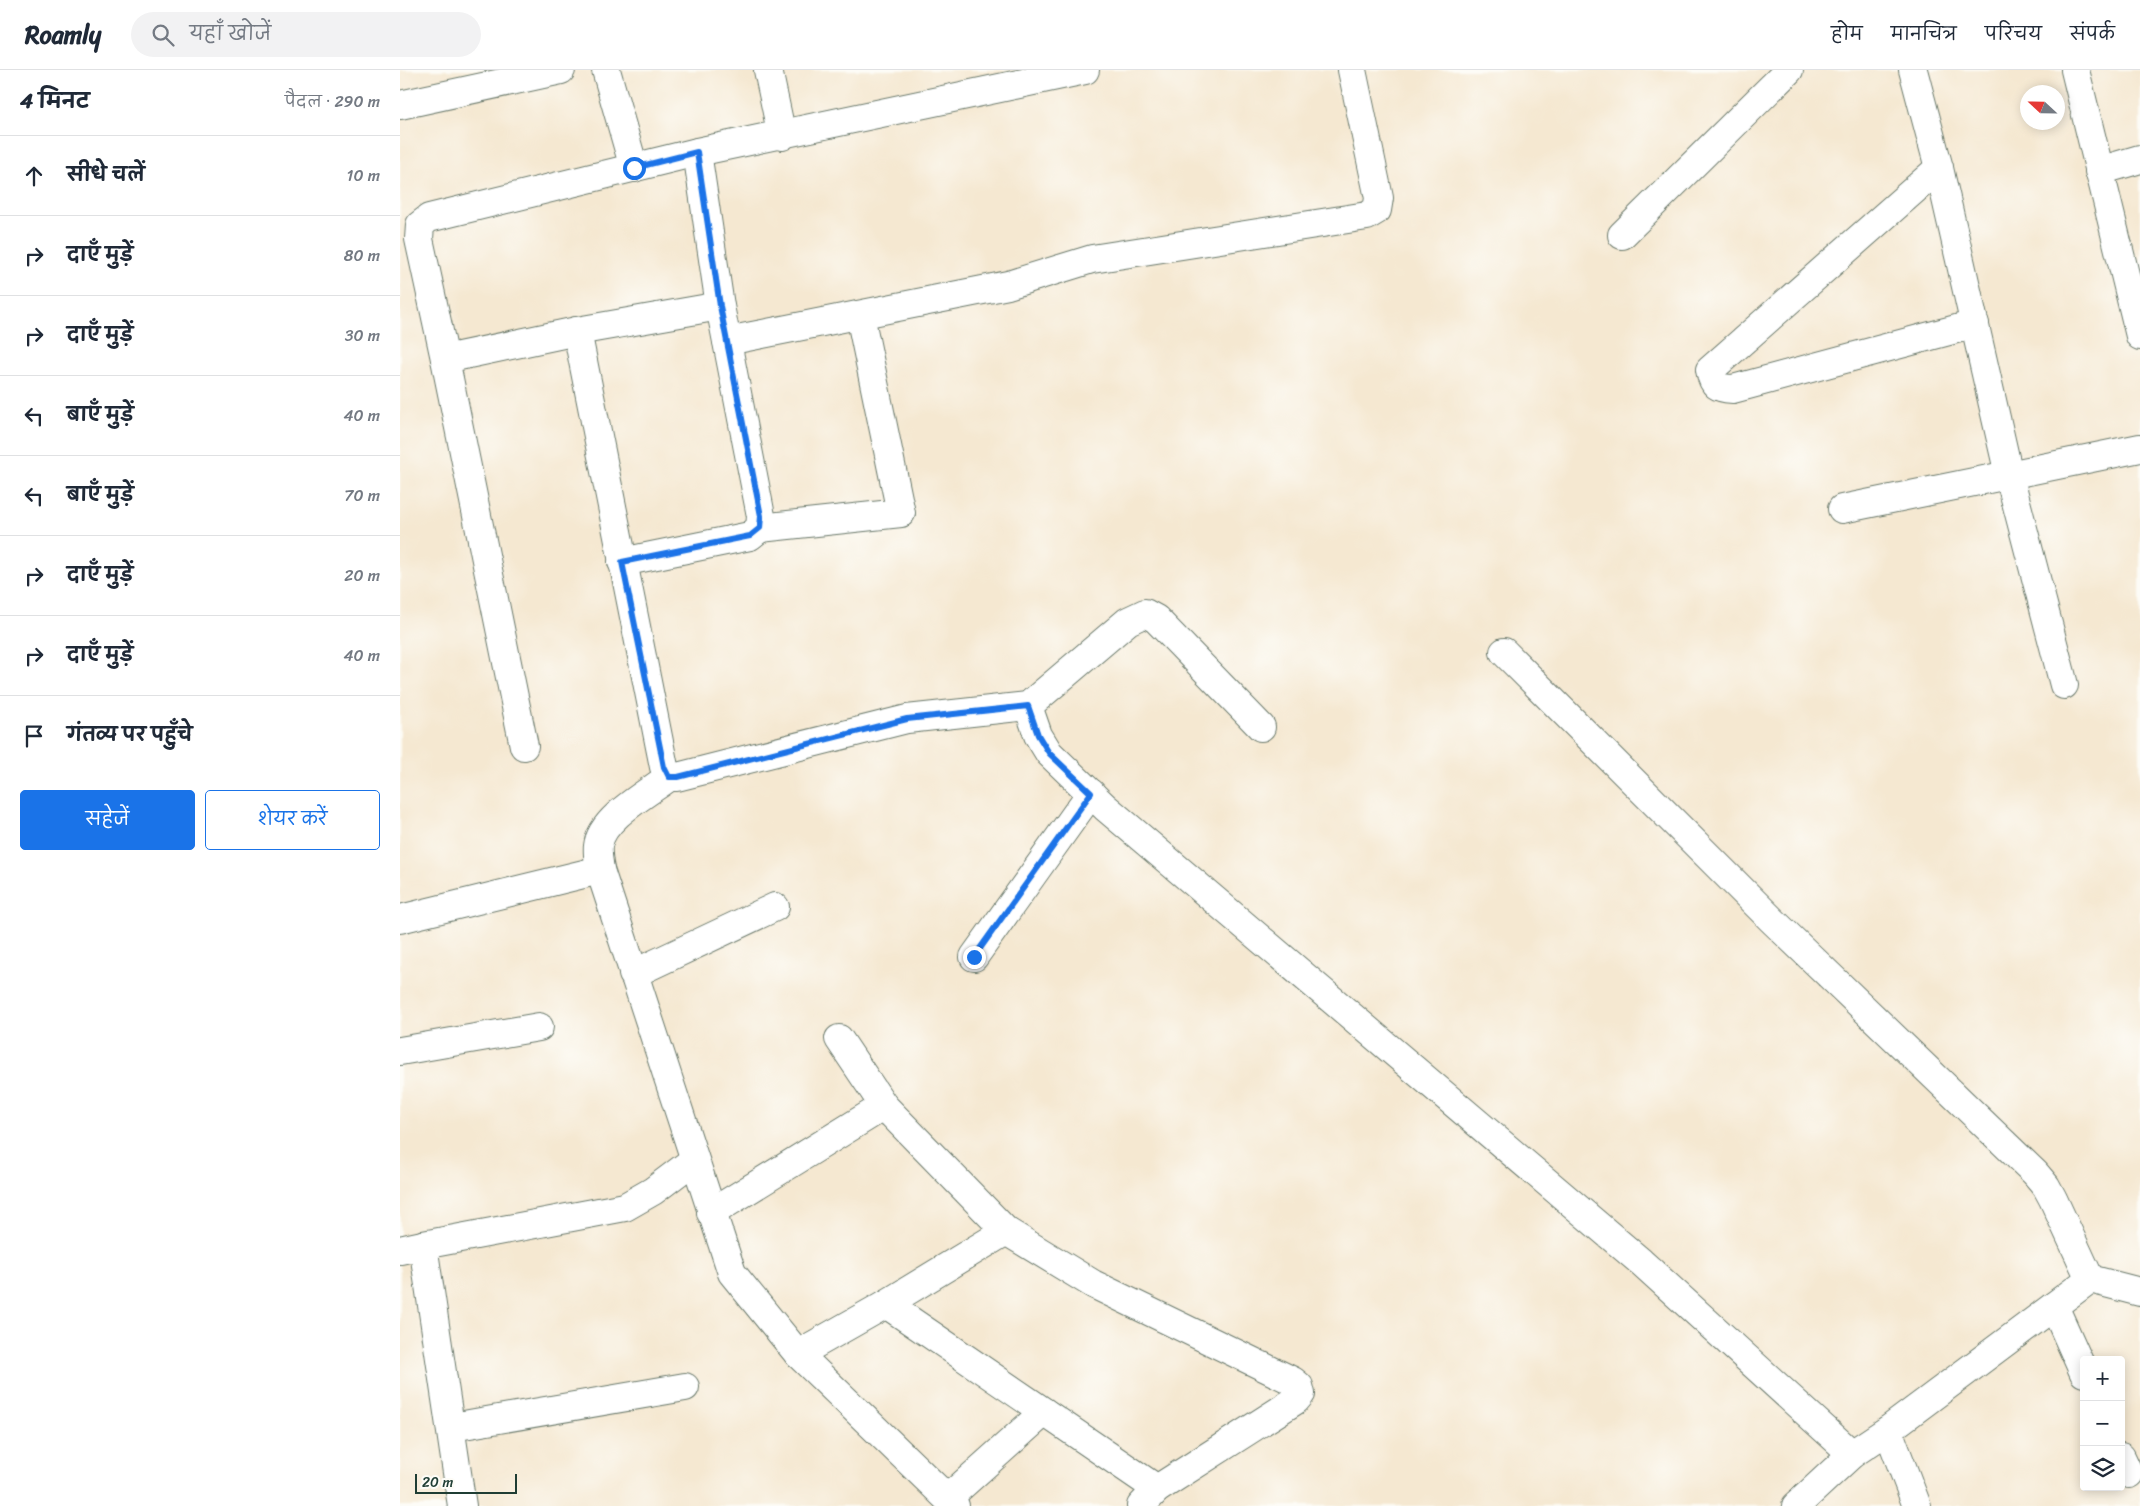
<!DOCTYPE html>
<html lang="hi">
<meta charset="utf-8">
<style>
body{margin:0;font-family:Sriracha,"Playpen Sans Deva",sans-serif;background:#f2f2f3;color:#1f2937}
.controls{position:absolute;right:15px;bottom:15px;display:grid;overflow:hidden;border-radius:5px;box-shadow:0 2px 12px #0003}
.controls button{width:45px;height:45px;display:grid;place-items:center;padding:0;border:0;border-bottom:1px solid #e0e1e3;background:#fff;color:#1f2937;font:25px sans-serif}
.compass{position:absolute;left:1620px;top:15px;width:45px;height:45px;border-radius:50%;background:#fff;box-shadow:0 2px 12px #0003;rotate:292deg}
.scale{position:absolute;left:15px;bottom:12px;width:102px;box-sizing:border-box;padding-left:5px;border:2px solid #1f3d34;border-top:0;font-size:14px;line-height:18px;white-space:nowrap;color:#1f3d34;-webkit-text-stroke:4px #fdfcf7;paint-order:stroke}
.stop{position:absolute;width:15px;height:15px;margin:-11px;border:4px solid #1a73e8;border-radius:50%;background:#fff}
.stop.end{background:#1a73e8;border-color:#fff;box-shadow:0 1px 5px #0008}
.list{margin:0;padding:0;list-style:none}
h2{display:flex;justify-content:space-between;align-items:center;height:65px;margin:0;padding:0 20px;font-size:21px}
h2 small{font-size:16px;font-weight:400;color:#747a83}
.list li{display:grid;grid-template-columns:32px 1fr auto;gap:15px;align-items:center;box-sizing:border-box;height:80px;padding:0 20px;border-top:1px solid #e0e1e3}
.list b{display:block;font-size:19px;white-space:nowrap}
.list em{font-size:16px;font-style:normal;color:#747a83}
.actions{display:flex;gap:10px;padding:15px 20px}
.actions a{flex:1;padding:11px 0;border:1px solid #1a73e8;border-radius:5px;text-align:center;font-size:18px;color:#1a73e8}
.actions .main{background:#1a73e8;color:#fff}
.icon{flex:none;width:28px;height:28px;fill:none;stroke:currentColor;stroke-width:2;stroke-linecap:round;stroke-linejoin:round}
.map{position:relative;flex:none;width:1740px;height:1436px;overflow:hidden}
header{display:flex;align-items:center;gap:30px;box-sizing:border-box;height:70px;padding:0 25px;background:#fff;border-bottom:1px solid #e0e1e3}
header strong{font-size:24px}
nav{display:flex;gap:28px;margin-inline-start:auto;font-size:18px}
.search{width:350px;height:45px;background:#f2f2f3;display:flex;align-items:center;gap:12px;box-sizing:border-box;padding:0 18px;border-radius:28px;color:#747a83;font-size:19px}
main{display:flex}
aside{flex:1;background:#fff}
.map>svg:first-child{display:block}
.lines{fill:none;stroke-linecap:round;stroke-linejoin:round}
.minor-casing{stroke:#6a796b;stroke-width:30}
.minor{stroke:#fff;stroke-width:28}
.route{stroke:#1a73e8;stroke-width:6}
</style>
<header>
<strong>Roamly</strong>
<div class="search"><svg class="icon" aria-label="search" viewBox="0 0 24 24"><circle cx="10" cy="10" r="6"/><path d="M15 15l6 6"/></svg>यहाँ खोजें</div>
<nav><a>होम</a><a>मानचित्र</a><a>परिचय</a><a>संपर्क</a></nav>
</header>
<main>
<aside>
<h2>4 मिनट<small>पैदल · 290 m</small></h2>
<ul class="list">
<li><svg class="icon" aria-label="ahead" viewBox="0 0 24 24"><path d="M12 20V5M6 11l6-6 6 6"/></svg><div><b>सीधे चलें</b></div><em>10 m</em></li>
<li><svg class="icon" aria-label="right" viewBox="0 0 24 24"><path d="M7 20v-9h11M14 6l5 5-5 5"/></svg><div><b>दाएँ मुड़ें</b></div><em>80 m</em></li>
<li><svg class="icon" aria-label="right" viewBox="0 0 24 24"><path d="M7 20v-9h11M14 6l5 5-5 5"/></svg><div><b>दाएँ मुड़ें</b></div><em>30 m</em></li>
<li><svg class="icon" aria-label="left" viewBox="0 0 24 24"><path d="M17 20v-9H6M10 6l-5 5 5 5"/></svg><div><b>बाएँ मुड़ें</b></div><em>40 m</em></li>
<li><svg class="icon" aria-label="left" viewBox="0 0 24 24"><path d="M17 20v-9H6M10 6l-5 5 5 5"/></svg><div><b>बाएँ मुड़ें</b></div><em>70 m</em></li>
<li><svg class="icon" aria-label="right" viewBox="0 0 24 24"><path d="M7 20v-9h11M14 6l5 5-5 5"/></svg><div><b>दाएँ मुड़ें</b></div><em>20 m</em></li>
<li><svg class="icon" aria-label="right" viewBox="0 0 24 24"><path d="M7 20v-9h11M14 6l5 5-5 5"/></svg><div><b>दाएँ मुड़ें</b></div><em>40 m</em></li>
<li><svg class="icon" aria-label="arrive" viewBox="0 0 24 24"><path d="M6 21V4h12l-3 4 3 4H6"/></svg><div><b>गंतव्य पर पहुँचे</b></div></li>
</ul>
<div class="actions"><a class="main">सहेजें</a><a>शेयर करें</a></div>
</aside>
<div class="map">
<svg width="1740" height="1436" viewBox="0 0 1740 1436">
<rect width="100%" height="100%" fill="#fdfcf7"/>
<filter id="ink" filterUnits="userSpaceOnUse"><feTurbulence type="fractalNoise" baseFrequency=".02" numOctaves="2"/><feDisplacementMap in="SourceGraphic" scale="10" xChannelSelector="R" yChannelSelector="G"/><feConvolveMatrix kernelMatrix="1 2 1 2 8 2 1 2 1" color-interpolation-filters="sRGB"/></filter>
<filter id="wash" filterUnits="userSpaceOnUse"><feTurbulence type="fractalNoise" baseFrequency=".0096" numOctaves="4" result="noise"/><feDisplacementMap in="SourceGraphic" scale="20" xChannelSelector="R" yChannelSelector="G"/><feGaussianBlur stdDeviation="1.12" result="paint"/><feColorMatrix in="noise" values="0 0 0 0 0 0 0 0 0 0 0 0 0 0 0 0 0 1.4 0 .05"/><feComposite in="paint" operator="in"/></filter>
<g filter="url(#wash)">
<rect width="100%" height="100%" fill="#f5e8d1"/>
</g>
<g filter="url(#ink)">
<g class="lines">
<g class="minor-casing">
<g id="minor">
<polyline points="206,0 234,98"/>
<polyline points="368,0 382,66"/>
<polyline points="1513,0 1539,98 1609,405 1664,615"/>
<polyline points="1675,0 1740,266"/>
<polyline points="0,35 161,0"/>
<path d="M 1539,98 L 1310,300 C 1313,316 1317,318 1333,319 L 1575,254"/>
<polyline points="1699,101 1740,89"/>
<polyline points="1222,165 1389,0"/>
<polyline points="177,261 264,697 269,707 277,707 507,649 628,636 728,551 745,543 756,549 861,657"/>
<polyline points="327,271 608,215 692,189 967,146 977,140 979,128 952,0"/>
<polyline points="45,289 177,261 320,236"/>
<polyline points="1442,439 1740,378"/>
<polyline points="360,458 501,443 460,245"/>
<polyline points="222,492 350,466 360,458 361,446 320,236 297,82"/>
<polyline points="1104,582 1372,850 1635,1103 1646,1116 1653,1129 1690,1209"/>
<polyline points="628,636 638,665 649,683 705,737 1241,1192 1452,1384"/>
<polyline points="124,676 45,289 19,169 20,155 29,148 297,82 685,0"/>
<path d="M 269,707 C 248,723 201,748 198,776 C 197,784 199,792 200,800 L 332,1203 L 398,1284 L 555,1436"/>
<polyline points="0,849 200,800"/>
<polyline points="574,887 691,723"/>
<polyline points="233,904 375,837"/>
<polyline points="439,969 484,1036 606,1161 693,1214 893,1311 899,1316 901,1324 896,1330 757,1419 741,1436"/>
<polyline points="0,981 139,957"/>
<polyline points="311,1143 484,1036"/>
<polyline points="23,1175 225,1137 253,1121 294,1090"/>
<polyline points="0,1180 23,1175 62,1436"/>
<polyline points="486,1234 757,1419"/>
<polyline points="1654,1236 1684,1303"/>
<polyline points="398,1284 486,1234 606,1161"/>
<polyline points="52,1357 285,1317"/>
<polyline points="1488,1360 1517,1436"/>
<polyline points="1721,1387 1729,1404"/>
<polyline points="548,1428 644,1342"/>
<polyline points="1396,1436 1452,1384 1488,1360 1690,1209 1740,1222"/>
</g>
</g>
<use href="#minor" class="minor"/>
</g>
</g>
<g class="lines" filter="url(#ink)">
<polyline class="route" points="234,98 297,82 320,236 361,446 360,458 350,466 222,492 264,697 269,707 278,707 507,649 628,636 638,665 649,683 691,723 574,887"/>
</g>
</svg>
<div class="controls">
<button>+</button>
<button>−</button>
<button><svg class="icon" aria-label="layers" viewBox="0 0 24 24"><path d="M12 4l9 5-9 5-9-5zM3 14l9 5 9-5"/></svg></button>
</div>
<svg class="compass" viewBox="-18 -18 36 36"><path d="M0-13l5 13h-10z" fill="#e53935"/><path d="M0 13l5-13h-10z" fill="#747a83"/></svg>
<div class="scale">20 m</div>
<div class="stop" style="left:234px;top:98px"></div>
<div class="stop end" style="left:574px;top:887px"></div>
</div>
</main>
